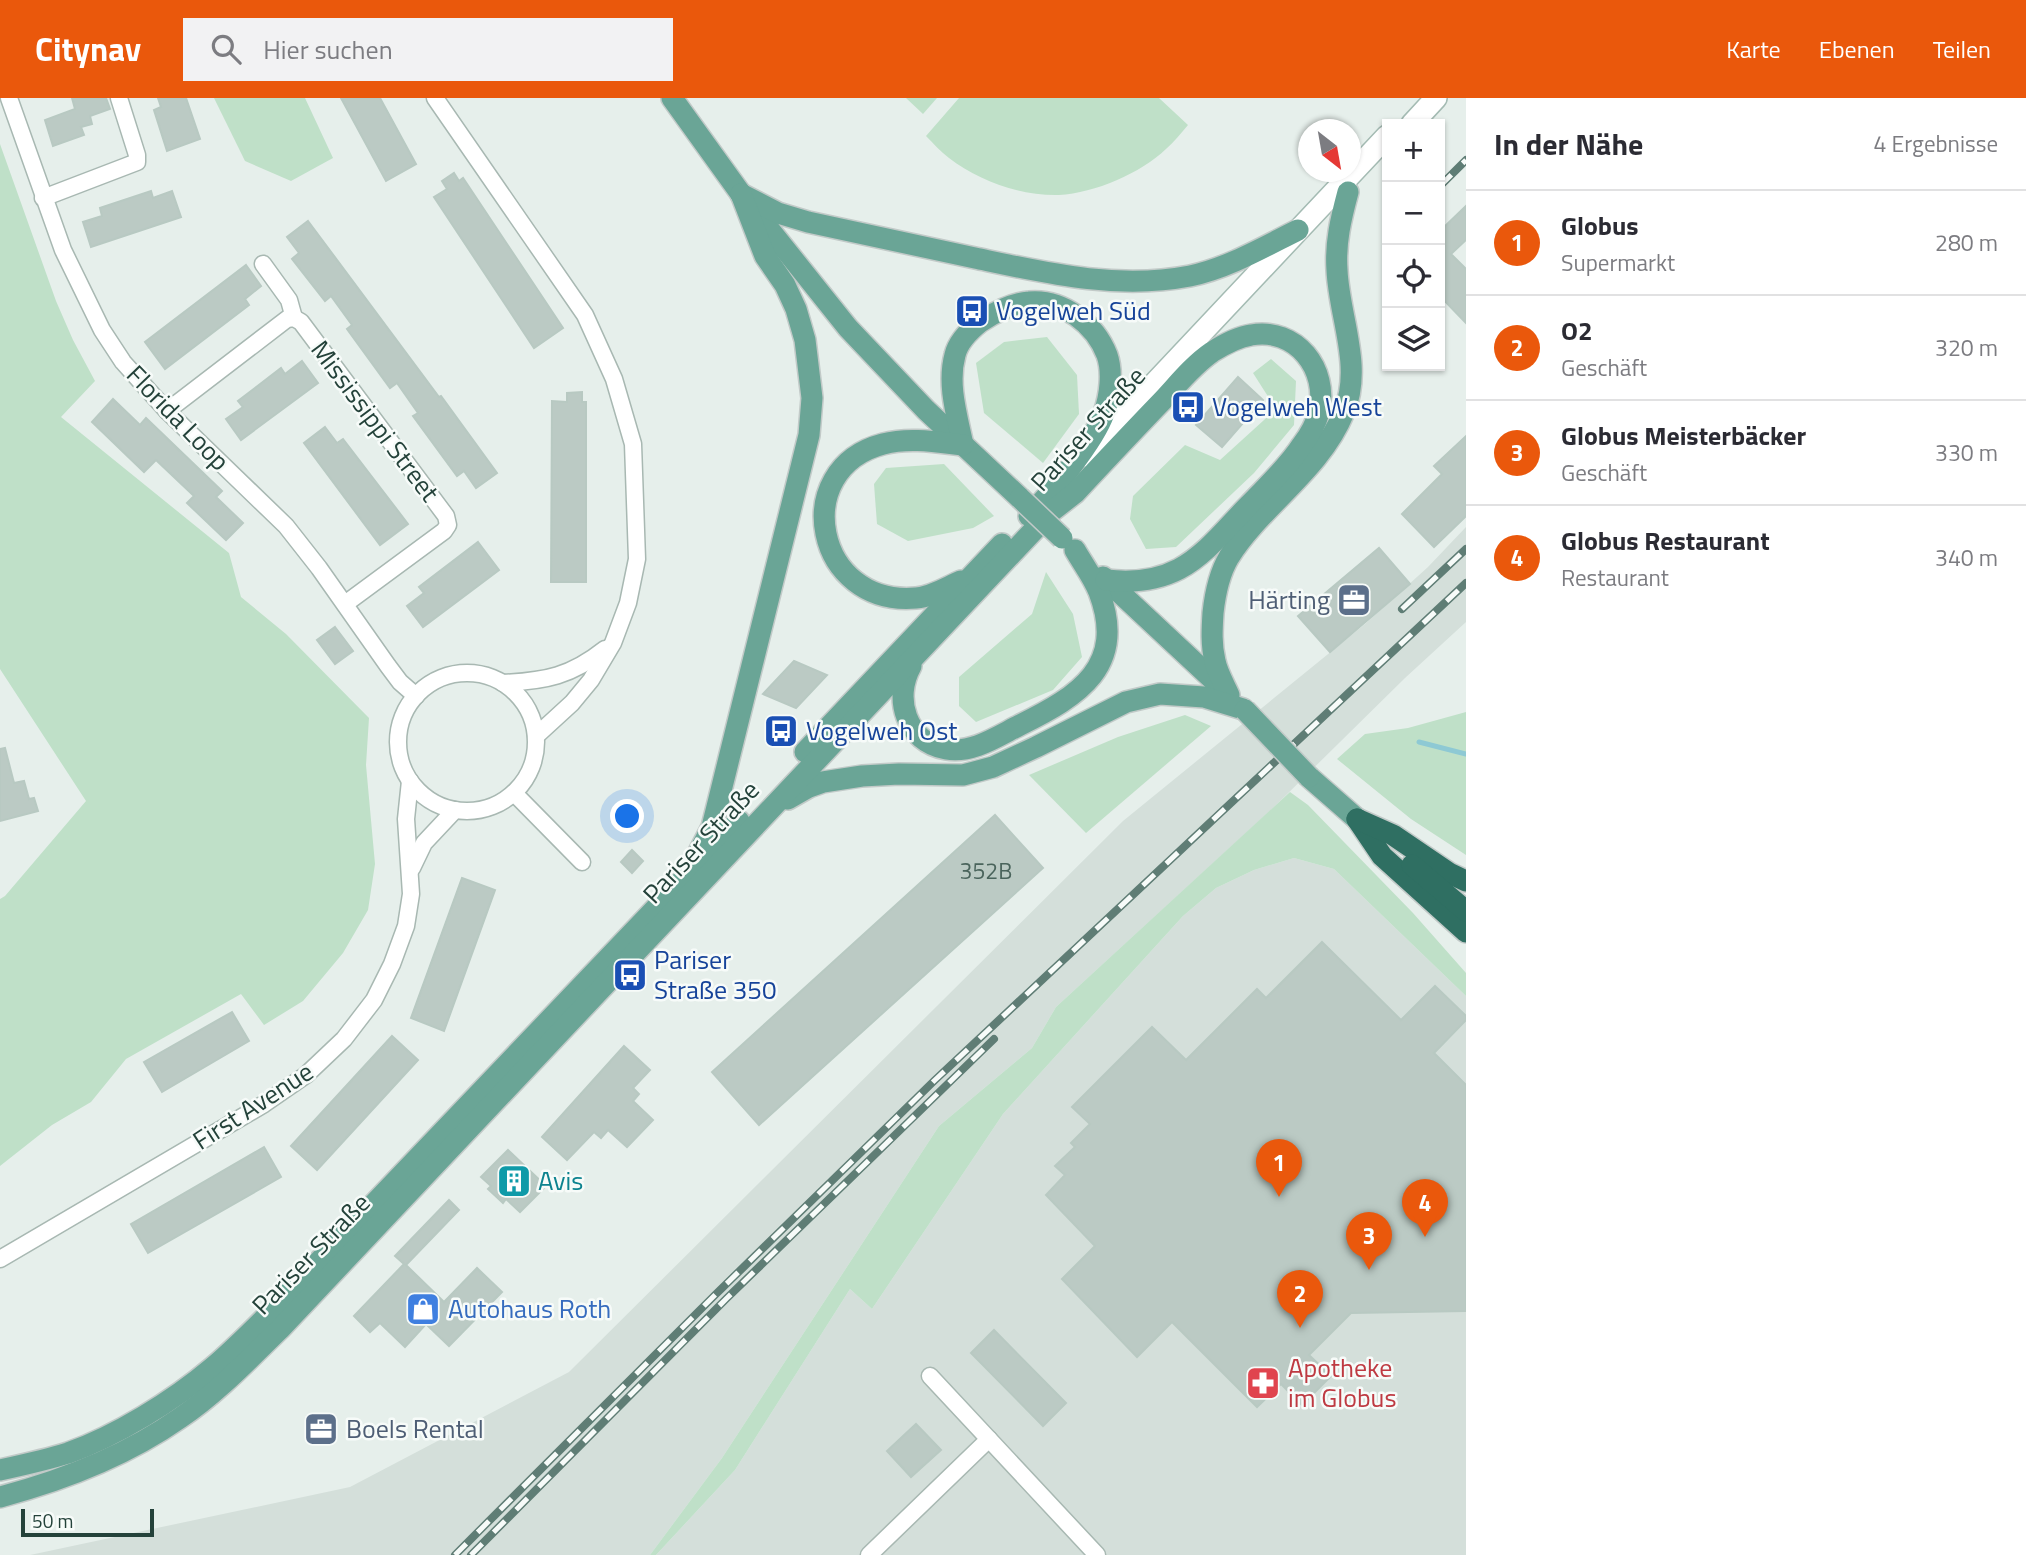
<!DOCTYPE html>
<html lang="de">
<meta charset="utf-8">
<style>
body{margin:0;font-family:"Titillium Web",sans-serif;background:#f2f2f3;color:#2b2b33}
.controls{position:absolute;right:21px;top:21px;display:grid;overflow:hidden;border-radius:0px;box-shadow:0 2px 5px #0004}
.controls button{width:63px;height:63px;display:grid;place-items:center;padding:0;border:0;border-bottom:2px solid #e1e1e2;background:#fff;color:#2b2b33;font:35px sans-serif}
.compass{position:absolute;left:1298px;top:21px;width:63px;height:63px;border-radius:50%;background:#fff;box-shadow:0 2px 5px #0004;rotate:149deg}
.scale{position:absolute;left:21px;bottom:18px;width:133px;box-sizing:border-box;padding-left:7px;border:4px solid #24423a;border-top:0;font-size:19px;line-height:24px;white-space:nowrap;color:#24423a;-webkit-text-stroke:5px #f7fbf9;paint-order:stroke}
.you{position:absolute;left:628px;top:719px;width:24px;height:24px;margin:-18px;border:5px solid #fff;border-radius:50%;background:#1a73e8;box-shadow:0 0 0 10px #1a73e833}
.badge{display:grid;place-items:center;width:46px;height:46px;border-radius:50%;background:#ea580c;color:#fff;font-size:23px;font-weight:700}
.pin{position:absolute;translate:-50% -58px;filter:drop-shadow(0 2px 4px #0008)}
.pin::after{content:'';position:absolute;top:37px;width:24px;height:21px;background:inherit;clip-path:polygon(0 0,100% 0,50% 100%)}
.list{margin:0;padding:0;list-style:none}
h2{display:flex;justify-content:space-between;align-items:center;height:91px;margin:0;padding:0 28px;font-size:30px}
h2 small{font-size:23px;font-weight:400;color:#7c7c81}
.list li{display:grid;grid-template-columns:46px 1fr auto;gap:21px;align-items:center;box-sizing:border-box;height:105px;padding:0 28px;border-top:2px solid #e1e1e2}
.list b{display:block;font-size:26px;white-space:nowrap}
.list p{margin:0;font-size:23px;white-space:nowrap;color:#7c7c81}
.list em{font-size:23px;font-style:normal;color:#7c7c81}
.icon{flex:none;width:38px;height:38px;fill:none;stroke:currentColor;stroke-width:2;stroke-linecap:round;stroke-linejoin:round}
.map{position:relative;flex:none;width:1466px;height:1457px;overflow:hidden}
header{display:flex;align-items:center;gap:42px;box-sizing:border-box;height:98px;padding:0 35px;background:#ea580c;color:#fff}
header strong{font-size:33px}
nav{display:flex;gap:38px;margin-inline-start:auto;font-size:24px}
.search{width:490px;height:63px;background:#f2f2f3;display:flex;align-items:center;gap:18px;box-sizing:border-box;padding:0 24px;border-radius:0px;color:#7c7c81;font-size:26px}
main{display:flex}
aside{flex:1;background:#fff}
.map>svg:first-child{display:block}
.built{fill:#d4dfda}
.green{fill:#bfe0c8}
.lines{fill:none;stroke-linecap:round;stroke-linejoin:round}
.stream{stroke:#8ec9d4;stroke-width:5}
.building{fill:#bbcac4;stroke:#b8c9c2;stroke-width:2}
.street-casing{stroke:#a8b8b2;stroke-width:19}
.secondary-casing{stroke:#a4bbb3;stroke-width:24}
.primary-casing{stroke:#c2cac8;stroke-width:24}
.highway-casing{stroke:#c2cac8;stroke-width:24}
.street{stroke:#fff;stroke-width:16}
.secondary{stroke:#fff;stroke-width:21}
.primary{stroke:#6aa596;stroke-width:21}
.highway{stroke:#2f6f62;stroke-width:21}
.rail-casing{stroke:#5f7d75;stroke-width:8}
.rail{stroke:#f7fbf9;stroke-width:5;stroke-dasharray:16;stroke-linecap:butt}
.primary-bridge-casing{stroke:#c2cac8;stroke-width:24;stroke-linecap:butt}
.primary-bridge{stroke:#6aa596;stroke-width:21}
.labels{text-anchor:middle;stroke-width:5;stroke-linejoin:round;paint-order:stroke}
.number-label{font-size:23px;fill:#4a645c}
.transit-label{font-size:26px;fill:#164399;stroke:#f7fbf9;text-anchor:start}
.street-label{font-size:26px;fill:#24423a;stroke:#f7fbf9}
.service-label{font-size:26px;fill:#4e5e75;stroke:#f7fbf9;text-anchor:end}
.culture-label{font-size:26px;fill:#0d838f;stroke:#f7fbf9;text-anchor:start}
.shop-label{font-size:26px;fill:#366cbe;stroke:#f7fbf9;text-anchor:start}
.health-label{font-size:26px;fill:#be3a42;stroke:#f7fbf9;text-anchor:start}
</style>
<header>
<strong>Citynav</strong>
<div class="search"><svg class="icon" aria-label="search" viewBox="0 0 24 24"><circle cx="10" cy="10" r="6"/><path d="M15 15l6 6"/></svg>Hier suchen</div>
<nav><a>Karte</a><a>Ebenen</a><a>Teilen</a></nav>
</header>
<main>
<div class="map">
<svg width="1466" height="1457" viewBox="0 0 1466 1457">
<rect width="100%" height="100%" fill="#e6efeb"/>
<g class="built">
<polygon points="1466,429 1466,524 1405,580 1273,710 1056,909 1032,950 939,1028 722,1360 650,1457 30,1457 350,1389 569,1274 1123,723 1365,526 1428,469"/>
<polygon points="1294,760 1334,771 1466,898 1466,1457 656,1457 735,1372 850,1191 872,1211 1003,1016 1183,818 1216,790 1254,772"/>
</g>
<g class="green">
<polygon points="214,0 305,0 333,60 291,83 245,63"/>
<polygon points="906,0 937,0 923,16"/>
<path d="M 959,0 L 1159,0 L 1188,27 C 1181,35 1174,44 1166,51 C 1141,75 1095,95 1059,97 C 1021,98 979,83 949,60 C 941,54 933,45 926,38 Z"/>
<polygon points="0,46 56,203 73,242 95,283 61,319 229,455 241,499 286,536 369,620 366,667 375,766 368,812 343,855 303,903 264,927 241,896 126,961 91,1004 52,1027 0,1068 0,801 5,798 86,703 0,571"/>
<polygon points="1047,239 1077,277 1079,316 1043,365 984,315 976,265 1004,244"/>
<polygon points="1271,261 1296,283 1294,327 1254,375 1176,449 1146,451 1130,421 1133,398 1185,347 1220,362 1276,311 1253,275"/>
<polygon points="944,366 994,418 973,430 908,443 877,426 874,386 886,370"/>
<polygon points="1046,474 1073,516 1082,559 1053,592 976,624 959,608 959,579 1032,516"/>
<polygon points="1466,614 1466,757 1411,721 1337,661 1365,636 1408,630"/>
<polygon points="1185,617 1211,628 1086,735 1029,677 1118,639"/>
<polygon points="1290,694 1308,707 1413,815 1466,875 1466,898 1334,771 1294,760 1254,772 1216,790 1183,818 1003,1016 872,1211 850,1191 735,1372 656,1457 650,1457 722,1360 939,1028 1032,950 1056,909"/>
</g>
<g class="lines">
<polyline class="stream" points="1419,644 1466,656"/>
</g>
<g class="building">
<polygon points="72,0 106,0 110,11 90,18 92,26 81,29 84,37 53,48 45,22 75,11"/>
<polygon points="158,0 186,0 200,41 167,53 154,12 161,9"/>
<polygon points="341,0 380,0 416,66 386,83"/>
<polygon points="454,75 459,83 463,80 563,230 534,250 434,99 447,91 442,83"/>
<polygon points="151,93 153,100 172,93 181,119 91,149 83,124 102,118 100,110"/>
<polygon points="1466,108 1466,142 1451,156 1466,171 1466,225 1440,198 1440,133"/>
<polygon points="308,123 439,299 441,298 497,375 476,390 464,373 457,378 413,318 418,315 397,285 390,290 347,231 352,227 331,198 325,203 292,161 299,155 287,139"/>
<polygon points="246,167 261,188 245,201 249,207 165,271 145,244"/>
<polygon points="302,263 318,285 241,342 226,321 243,309 238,303 281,270 285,276"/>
<polygon points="1238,279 1263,302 1222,349 1196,327"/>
<polygon points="582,294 582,304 586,304 586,484 551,484 552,303 567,304 567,295"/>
<polygon points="113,301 140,327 146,320 222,393 216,399 243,425 226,442 187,405 194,398 156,362 144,374 92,324"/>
<polygon points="325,329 337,345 343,341 408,426 380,447 304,345"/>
<polygon points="1466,338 1466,418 1434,449 1402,416 1442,376 1434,368"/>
<polygon points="478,444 499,472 423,529 407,508 424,495 419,489"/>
<polygon points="1379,450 1410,486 1330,554 1298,518"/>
<polygon points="335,529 353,553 335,566 317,542"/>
<polygon points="794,563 827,577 796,610 763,596"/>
<polygon points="5,650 14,685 24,683 29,701 34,700 38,713 0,723 0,651"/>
<polygon points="995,717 1043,770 759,1027 712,974"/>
<polygon points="632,752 643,763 632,775 621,764"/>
<polygon points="462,780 495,792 444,933 411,920"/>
<polygon points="1322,844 1401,922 1435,888 1466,918 1466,922 1434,955 1466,987 1466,1213 1351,1215 1309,1257 1331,1278 1302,1307 1281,1286 1257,1309 1172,1224 1137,1259 1062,1181 1095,1148 1046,1097 1065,1077 1055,1068 1075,1049 1071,1045 1090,1026 1072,1009 1152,929 1186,962 1257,891 1266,900"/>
<polygon points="232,914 249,943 162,994 144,964"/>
<polygon points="392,938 418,962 317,1072 291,1048"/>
<polygon points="624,948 650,972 633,990 639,996 633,1003 653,1022 627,1049 608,1032 601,1040 594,1034 567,1062 542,1039"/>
<polygon points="264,1049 281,1079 148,1155 131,1126"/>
<polygon points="508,1052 546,1088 520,1114 506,1101 503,1105 488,1091 491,1088 481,1079"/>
<polygon points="449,1102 459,1112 406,1167 444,1204 477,1170 502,1194 449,1248 426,1226 405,1249 380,1225 370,1234 354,1218 404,1166 395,1158"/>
<polygon points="994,1232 1066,1305 1043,1328 971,1255"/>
<polygon points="916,1326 941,1352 911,1379 887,1353"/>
</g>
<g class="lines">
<g class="street-casing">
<g id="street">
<polyline points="9,0 63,152 102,232 123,264 167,313 286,428 319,470 388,568 400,584 416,598"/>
<polyline points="435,0 585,217 614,281 633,346 637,461 628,505 613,545 591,582 572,605 536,638"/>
<polyline points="43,100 137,64 137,57 119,0"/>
<polyline points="263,166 289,202 294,220"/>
<polyline points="167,313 287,221 294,220 301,224 446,418 448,427 444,433 345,506"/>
<circle cx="467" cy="644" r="69"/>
<path d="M 503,585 C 546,583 571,578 605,551"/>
<polyline points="514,695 582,764"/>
<polyline points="412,770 424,745 455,712"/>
<polyline points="0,1161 264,1006 306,977 344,941 374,902 392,866 406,828 411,796 406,721 410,683"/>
<polyline points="930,1278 1097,1457"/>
<polyline points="869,1457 989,1341"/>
</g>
</g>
<g class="secondary-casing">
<g id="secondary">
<polyline points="1412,26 1436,0"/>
<polyline points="1086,358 1387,38"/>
</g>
</g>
<g class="primary-casing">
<g id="primary">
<polyline points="672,0 741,96 848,230 926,312 1020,400"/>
<path d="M 741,96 L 778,115 L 808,124 C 863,136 919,148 975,160 C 1046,175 1117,192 1190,178 C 1228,170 1264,149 1298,132"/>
<path d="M 963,347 C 957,318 947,286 955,257 C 958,244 970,232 980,224 C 993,215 1013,205 1029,204 C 1063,201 1095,226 1107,257 C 1113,274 1110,298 1104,315 C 1094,344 1051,395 1029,418"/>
<polyline points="1103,479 1223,591"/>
<path d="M 961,483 C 947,489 932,499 916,500 C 815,509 788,371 883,346 C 909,339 937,344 963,347"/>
<path d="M 911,568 C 893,600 906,644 946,651 C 972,656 998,638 1020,627 C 1079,598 1127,568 1099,494 C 1093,479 1083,466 1075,452"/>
<path d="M 1229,597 C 1224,586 1217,574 1215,563 C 1211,547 1212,531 1213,515 C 1215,496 1219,476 1229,459 C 1262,407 1320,373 1344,314 C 1363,268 1339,219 1337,172 C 1335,145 1341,120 1348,94"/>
<polyline points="805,654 1002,446"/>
<polyline points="1309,679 1357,721"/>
<polyline points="788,701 809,689 823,684 862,678 899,676 963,677 993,669 1036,649 1126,604 1160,596 1204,599 1243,611"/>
<polyline points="699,754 712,729 809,337 812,300 805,242 796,211 785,187 765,158 741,96"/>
<path d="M 0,1372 C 23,1367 46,1362 68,1355 C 116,1338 173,1303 212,1270 C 231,1254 249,1236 267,1218 L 739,723"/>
<path d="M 0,1399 C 64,1382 126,1358 180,1320 C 217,1295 248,1262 280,1231 L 1052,413 L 1075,395 C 1104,364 1133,333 1163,302 C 1178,286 1193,267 1212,254 C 1223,247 1238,239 1251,237 C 1296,229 1329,271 1319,314 C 1316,325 1309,338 1302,347 C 1288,369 1267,388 1249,407 C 1227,429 1207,456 1179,471 C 1156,483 1131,485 1106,482"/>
</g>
</g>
<g class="highway-casing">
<g id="highway">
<polyline points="1357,721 1382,758 1466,834"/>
<polyline points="1357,721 1393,737 1449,775 1466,783"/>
<polyline points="1412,767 1466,813"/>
</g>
</g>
<use href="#street" class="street"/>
<use href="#secondary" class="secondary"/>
<use href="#primary" class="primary"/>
<use href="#highway" class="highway"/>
<g class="rail-casing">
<g id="rail">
<polyline points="1440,88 1466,62"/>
<polyline points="1402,511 1466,451"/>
<polyline points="455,1457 716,1196 935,982 1466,485"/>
<polyline points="471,1457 727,1200 994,941"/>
</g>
</g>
<use href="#rail" class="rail"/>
<g class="primary-bridge-casing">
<g id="primary-bridge">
<polyline points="1020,400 1062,440"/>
<polyline points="1245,612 1309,679"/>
</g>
</g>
<use href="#primary-bridge" class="primary-bridge"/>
</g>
<defs>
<g id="bus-square" transform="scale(1.75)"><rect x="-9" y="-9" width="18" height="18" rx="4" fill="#1a4fb4" stroke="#f7fbf9"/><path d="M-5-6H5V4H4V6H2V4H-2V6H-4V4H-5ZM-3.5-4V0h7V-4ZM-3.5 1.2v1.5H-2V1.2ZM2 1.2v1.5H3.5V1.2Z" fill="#fff"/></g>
<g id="office-square" transform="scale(1.75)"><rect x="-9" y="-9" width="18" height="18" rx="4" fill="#5c6f8a" stroke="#f7fbf9"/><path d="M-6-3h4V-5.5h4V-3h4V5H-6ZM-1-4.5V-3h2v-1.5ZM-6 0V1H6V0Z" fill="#fff"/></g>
<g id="building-square" transform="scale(1.75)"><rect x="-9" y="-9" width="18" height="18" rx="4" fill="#0f9aa8" stroke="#f7fbf9"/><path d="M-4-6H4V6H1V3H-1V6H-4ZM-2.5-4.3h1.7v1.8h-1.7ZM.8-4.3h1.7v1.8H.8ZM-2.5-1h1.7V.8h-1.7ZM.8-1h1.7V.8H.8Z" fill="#fff"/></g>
<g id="shop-square" transform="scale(1.75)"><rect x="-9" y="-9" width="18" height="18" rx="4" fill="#3f7fe0" stroke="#f7fbf9"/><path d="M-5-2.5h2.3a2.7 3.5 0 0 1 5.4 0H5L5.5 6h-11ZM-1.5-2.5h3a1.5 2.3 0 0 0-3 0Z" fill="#fff"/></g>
<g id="pharmacy-square" transform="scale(1.75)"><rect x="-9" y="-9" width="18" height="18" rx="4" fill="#e0444e" stroke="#f7fbf9"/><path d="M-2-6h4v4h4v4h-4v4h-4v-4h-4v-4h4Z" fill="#fff"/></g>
</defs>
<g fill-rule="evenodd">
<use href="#bus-square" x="972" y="213"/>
<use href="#bus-square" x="1188" y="309"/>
<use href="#office-square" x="1354" y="502"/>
<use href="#bus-square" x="781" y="633"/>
<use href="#bus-square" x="630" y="877"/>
<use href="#building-square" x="514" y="1083"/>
<use href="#shop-square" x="423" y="1211"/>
<use href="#pharmacy-square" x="1263" y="1285"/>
<use href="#office-square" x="321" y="1331"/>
</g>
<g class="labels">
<g class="number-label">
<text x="986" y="781">352B</text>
</g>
<g class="transit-label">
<text x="996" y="222">Vogelweh Süd</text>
<text x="1212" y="318">Vogelweh West</text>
<text x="806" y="642">Vogelweh Ost</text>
<text x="654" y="871">Pariser<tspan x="654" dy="30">Straße 350</tspan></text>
</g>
<g class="street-label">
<text transform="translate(178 320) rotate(46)" y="9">Florida Loop</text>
<text transform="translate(375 323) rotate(53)" y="9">Mississippi Street</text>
<text transform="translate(1088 331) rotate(-48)" y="9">Pariser Straße</text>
<text transform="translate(701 744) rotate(-47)" y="9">Pariser Straße</text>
<text transform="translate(253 1008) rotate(-33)" y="9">First Avenue</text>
<text transform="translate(311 1156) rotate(-46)" y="9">Pariser Straße</text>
</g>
<g class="service-label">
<text x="1330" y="511">Härting</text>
<text x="346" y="1340" text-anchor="start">Boels Rental</text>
</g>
<g class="culture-label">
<text x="538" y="1092">Avis</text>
</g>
<g class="shop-label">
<text x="448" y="1220">Autohaus Roth</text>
</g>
<g class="health-label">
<text x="1288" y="1279">Apotheke<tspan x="1288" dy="30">im Globus</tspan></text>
</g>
</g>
</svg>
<div class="controls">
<button>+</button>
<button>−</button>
<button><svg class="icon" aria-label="locate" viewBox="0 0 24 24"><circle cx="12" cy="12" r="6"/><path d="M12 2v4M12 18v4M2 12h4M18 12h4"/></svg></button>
<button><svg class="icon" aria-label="layers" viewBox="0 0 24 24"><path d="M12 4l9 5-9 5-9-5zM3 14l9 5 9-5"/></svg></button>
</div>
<svg class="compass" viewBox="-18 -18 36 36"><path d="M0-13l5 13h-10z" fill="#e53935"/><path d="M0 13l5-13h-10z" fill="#7c7c81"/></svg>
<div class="scale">50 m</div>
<div class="you"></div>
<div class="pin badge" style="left:1279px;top:1099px">1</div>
<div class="pin badge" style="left:1300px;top:1230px">2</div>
<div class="pin badge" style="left:1369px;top:1172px">3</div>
<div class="pin badge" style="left:1425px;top:1139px">4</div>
</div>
<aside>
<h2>In der Nähe<small>4 Ergebnisse</small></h2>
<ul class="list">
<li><span class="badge">1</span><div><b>Globus</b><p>Supermarkt</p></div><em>280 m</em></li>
<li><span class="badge">2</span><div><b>O2</b><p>Geschäft</p></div><em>320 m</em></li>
<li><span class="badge">3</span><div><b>Globus Meisterbäcker</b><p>Geschäft</p></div><em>330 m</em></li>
<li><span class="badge">4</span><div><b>Globus Restaurant</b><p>Restaurant</p></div><em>340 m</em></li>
</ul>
</aside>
</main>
